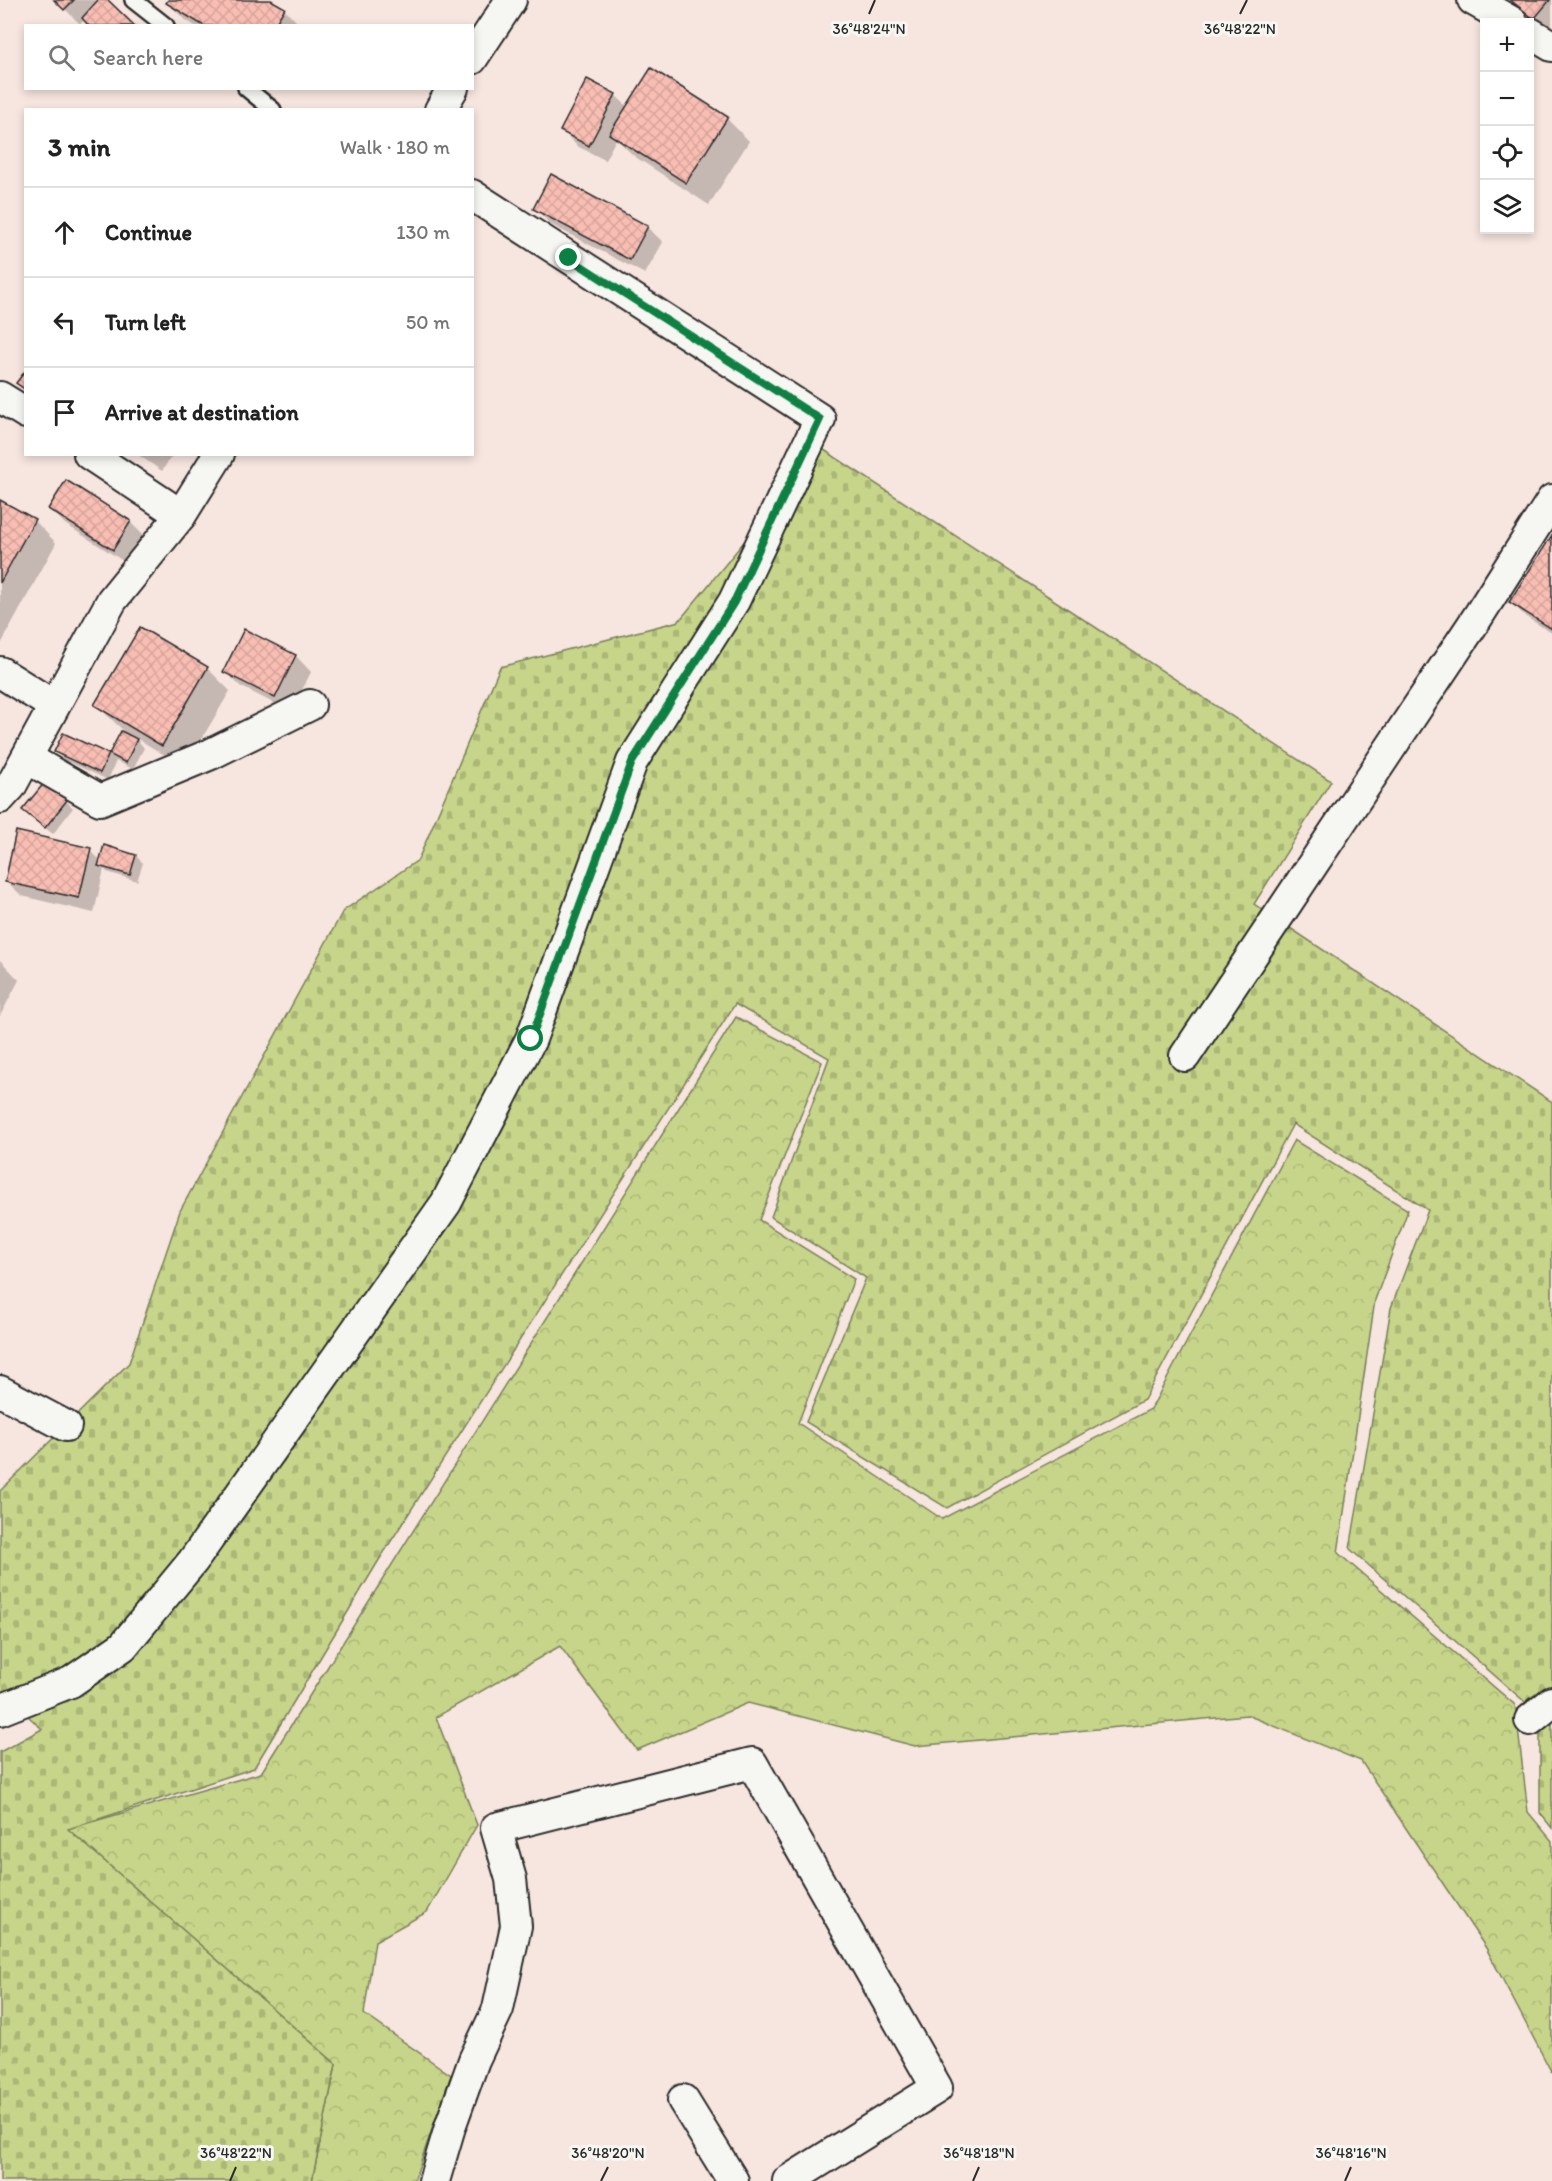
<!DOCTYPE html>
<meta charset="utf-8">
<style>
body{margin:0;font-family:Itim,sans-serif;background:#f2f2f2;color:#222}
.controls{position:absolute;right:18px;top:18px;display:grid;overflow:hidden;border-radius:0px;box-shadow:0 3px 9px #0003}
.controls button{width:54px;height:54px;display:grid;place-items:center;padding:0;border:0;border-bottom:2px solid #e0e0e0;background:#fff;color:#222;font:30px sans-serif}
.stop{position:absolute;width:18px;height:18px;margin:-14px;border:4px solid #0b8043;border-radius:50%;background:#fff}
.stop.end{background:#0b8043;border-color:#fff;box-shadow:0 2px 6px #0008}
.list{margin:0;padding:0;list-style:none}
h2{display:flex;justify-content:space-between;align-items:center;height:78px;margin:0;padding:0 24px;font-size:26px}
h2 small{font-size:20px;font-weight:400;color:#767676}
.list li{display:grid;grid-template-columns:39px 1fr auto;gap:18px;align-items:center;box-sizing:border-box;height:90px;padding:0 24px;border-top:2px solid #e0e0e0}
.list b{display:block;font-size:22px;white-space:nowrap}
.list em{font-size:20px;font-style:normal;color:#767676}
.icon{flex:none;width:33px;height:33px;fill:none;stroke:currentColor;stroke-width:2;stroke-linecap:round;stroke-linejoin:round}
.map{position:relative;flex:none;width:1552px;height:2181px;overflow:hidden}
.search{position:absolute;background:#fff;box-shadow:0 3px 9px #0003;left:24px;top:24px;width:450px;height:66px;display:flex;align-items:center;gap:15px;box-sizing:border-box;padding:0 21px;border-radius:0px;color:#767676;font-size:22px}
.panel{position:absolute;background:#fff;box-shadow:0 3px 9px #0003;left:24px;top:108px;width:450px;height:348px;border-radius:0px}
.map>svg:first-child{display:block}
.forest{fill:url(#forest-crowns);stroke:#78805a;stroke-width:1.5}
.cemetery{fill:url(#cemetery-stones);stroke:#78805a;stroke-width:1.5}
.shadow{fill:#0003}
.building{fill:url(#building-cross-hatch);stroke:#2b2b2b;stroke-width:1.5}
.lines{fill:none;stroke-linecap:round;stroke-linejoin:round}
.lane-casing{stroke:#2b2b2b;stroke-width:20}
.street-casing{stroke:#2b2b2b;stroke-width:34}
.lane{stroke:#f6f6f2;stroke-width:15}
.street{stroke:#f6f6f2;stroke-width:30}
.route{stroke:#0b8043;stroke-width:8}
.ticks{fill:none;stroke:#2b2b2b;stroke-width:2}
.ticks-label{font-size:15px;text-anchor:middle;fill:#2b2b2b;stroke:#f6f6f2;stroke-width:6;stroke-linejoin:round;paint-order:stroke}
</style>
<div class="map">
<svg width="1552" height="2181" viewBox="0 0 1552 2181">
<defs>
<pattern id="forest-crowns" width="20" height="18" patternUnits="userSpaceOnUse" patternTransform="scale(1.5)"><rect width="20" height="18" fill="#c6d589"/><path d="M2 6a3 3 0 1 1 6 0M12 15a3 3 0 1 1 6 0" fill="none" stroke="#aab776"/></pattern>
<pattern id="cemetery-stones" width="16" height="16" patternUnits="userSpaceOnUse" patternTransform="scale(1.5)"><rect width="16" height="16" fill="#c6d589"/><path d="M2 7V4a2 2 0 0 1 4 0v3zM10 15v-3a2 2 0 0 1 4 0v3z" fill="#aab776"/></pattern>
<pattern id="building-cross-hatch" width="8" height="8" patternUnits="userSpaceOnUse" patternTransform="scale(1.5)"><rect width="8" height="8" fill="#f9beb3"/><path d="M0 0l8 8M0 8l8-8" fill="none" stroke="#d6a39a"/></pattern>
</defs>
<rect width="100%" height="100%" fill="#f7e5df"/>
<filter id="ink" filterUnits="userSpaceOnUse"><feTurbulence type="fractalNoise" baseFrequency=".0167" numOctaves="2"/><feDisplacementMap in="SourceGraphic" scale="12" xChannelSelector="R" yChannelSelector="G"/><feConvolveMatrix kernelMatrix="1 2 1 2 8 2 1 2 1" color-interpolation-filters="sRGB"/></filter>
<g filter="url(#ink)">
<polygon class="forest" points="736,1017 822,1062 759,1220 854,1279 798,1423 942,1519 1151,1409 1294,1140 1408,1210 1375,1300 1338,1553 1515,1705 1528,1812 1552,1841 1552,2073 1486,1948 1361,1761 1247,1715 915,1746 748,1703 637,1750 560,1646 436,1717 477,1825 427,1912 375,1941 364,2014 451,2075 414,2181 312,2181 336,2064 67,1829 261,1773"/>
<polygon class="cemetery" points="821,448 1331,781 1254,904 1552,1102 1552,1828 1540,1813 1540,1715 1350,1549 1391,1308 1428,1210 1293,1124 1144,1400 947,1508 806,1422 866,1278 771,1217 829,1058 735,1004 379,1560 254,1768 68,1829 336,2064 312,2181 0,2181 0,1752 42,1729 0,1690 0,1491 129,1363 180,1211 343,911 418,860 500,667 679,621"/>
<g class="shadow">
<polygon points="56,0 105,0 80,24"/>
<polygon points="170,0 268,0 284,9 299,24 195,26 183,18 168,3"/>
<polygon points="1508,0 1552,0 1552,31 1550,33"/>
<polygon points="588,81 615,95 628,107 727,119 749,141 709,205 634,156 616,139 605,160 577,146 562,130"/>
<polygon points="551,176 647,227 663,242 645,274 550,224 535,208"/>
<polygon points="137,454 173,454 162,471"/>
<polygon points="0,502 34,520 56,543 0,646"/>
<polygon points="50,509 130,522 145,537 128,564 65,524"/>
<polygon points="1552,538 1552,633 1526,617 1511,602"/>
<polygon points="245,631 296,656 311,672 291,712 240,686 225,671"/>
<polygon points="207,668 230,691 185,767 136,738 144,748 133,769 116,761 108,780 63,759 56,752 64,735 110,756 123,730 96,705"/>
<polygon points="66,801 73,808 53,834 31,817"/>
<polygon points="90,850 101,861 136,856 143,863 137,881 107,872 104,869 94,913 22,896 6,881"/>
<polygon points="0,960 19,980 0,1016"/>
</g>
<g class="building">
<polygon points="54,0 74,0 64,10"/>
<polygon points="98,0 108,0 135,26 89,26 82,18"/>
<polygon points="168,0 271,0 285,8 274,26 204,26 166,3"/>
<polygon points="1510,0 1550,0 1534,19"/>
<polygon points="651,68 728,117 686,183 609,134"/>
<polygon points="587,79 616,94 589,146 560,131"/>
<polygon points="551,174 648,226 630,260 533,209"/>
<polygon points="26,370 26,390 16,383"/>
<polygon points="66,480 131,521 113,550 48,509"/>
<polygon points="0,500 35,519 0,583"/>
<polygon points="1552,535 1552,629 1509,602"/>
<polygon points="140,627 208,667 162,746 94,705"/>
<polygon points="244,629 296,655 275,698 223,672"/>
<polygon points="121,731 137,739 126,763 109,754"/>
<polygon points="63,733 109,754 100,773 54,752"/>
<polygon points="45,782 67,800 45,828 22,810"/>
<polygon points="16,831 91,848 79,898 5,882"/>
<polygon points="104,845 136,855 130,875 98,866"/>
</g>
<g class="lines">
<g class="lane-casing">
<g id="lane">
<polyline points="133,0 166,26"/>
<polyline points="246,88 273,110"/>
</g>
</g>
<g class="street-casing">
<g id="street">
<polyline points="1473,0 1512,22"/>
<polyline points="1530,33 1552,46"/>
<polyline points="472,59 511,0"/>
<polyline points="440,110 453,88"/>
<polyline points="0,397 26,413"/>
<polyline points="89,454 181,515"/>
<polyline points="0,672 54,706"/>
<polyline points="27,758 100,800 211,754 310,705"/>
<polyline points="0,798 11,786 112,600 181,515 219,454"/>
<polyline points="1185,1056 1477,618 1552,500"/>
<polyline points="0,1391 66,1426"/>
<polyline points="0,1710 71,1682 123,1646 193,1561 446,1203 531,1039 632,762 734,601 820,419 472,195"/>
<polyline points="1530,1720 1552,1702"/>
<polyline points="683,2100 733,2181"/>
<polyline points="434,2181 450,2127 474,2060 498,2009 516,1926 511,1879 496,1828 752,1763 937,2088 788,2181"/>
</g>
</g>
<use href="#lane" class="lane"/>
<use href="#street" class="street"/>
</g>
</g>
<g class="lines" filter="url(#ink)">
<polyline class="route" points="531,1039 632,762 734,602 820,419 569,258"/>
</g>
<path class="ticks" d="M 869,14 L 875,0M 1240,14 L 1247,0M 230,2181 L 236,2167M 601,2181 L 608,2167M 973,2181 L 979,2167M 1345,2181 L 1351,2167"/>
<g class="ticks-label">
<text x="869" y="34">36°48'24"N</text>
<text x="1240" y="34">36°48'22"N</text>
<text x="236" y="2158">36°48'22"N</text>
<text x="608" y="2158">36°48'20"N</text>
<text x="979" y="2158">36°48'18"N</text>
<text x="1351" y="2158">36°48'16"N</text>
</g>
</svg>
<div class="controls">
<button>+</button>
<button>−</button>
<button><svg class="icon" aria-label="locate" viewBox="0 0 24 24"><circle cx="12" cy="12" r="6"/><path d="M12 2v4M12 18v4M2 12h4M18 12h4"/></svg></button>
<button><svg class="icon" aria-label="layers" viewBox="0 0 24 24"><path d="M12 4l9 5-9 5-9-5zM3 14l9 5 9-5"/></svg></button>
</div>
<div class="stop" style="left:531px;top:1039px"></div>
<div class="stop end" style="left:569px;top:258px"></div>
<div class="search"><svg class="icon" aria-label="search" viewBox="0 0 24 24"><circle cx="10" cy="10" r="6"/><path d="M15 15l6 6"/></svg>Search here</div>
<section class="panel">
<h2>3 min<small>Walk · 180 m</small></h2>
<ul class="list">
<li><svg class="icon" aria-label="ahead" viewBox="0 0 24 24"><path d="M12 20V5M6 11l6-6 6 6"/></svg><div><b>Continue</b></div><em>130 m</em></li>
<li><svg class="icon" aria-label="left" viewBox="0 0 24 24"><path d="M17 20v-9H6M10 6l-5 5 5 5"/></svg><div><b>Turn left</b></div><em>50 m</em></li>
<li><svg class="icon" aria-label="arrive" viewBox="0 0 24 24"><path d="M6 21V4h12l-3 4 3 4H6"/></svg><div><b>Arrive at destination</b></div></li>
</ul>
</section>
</div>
